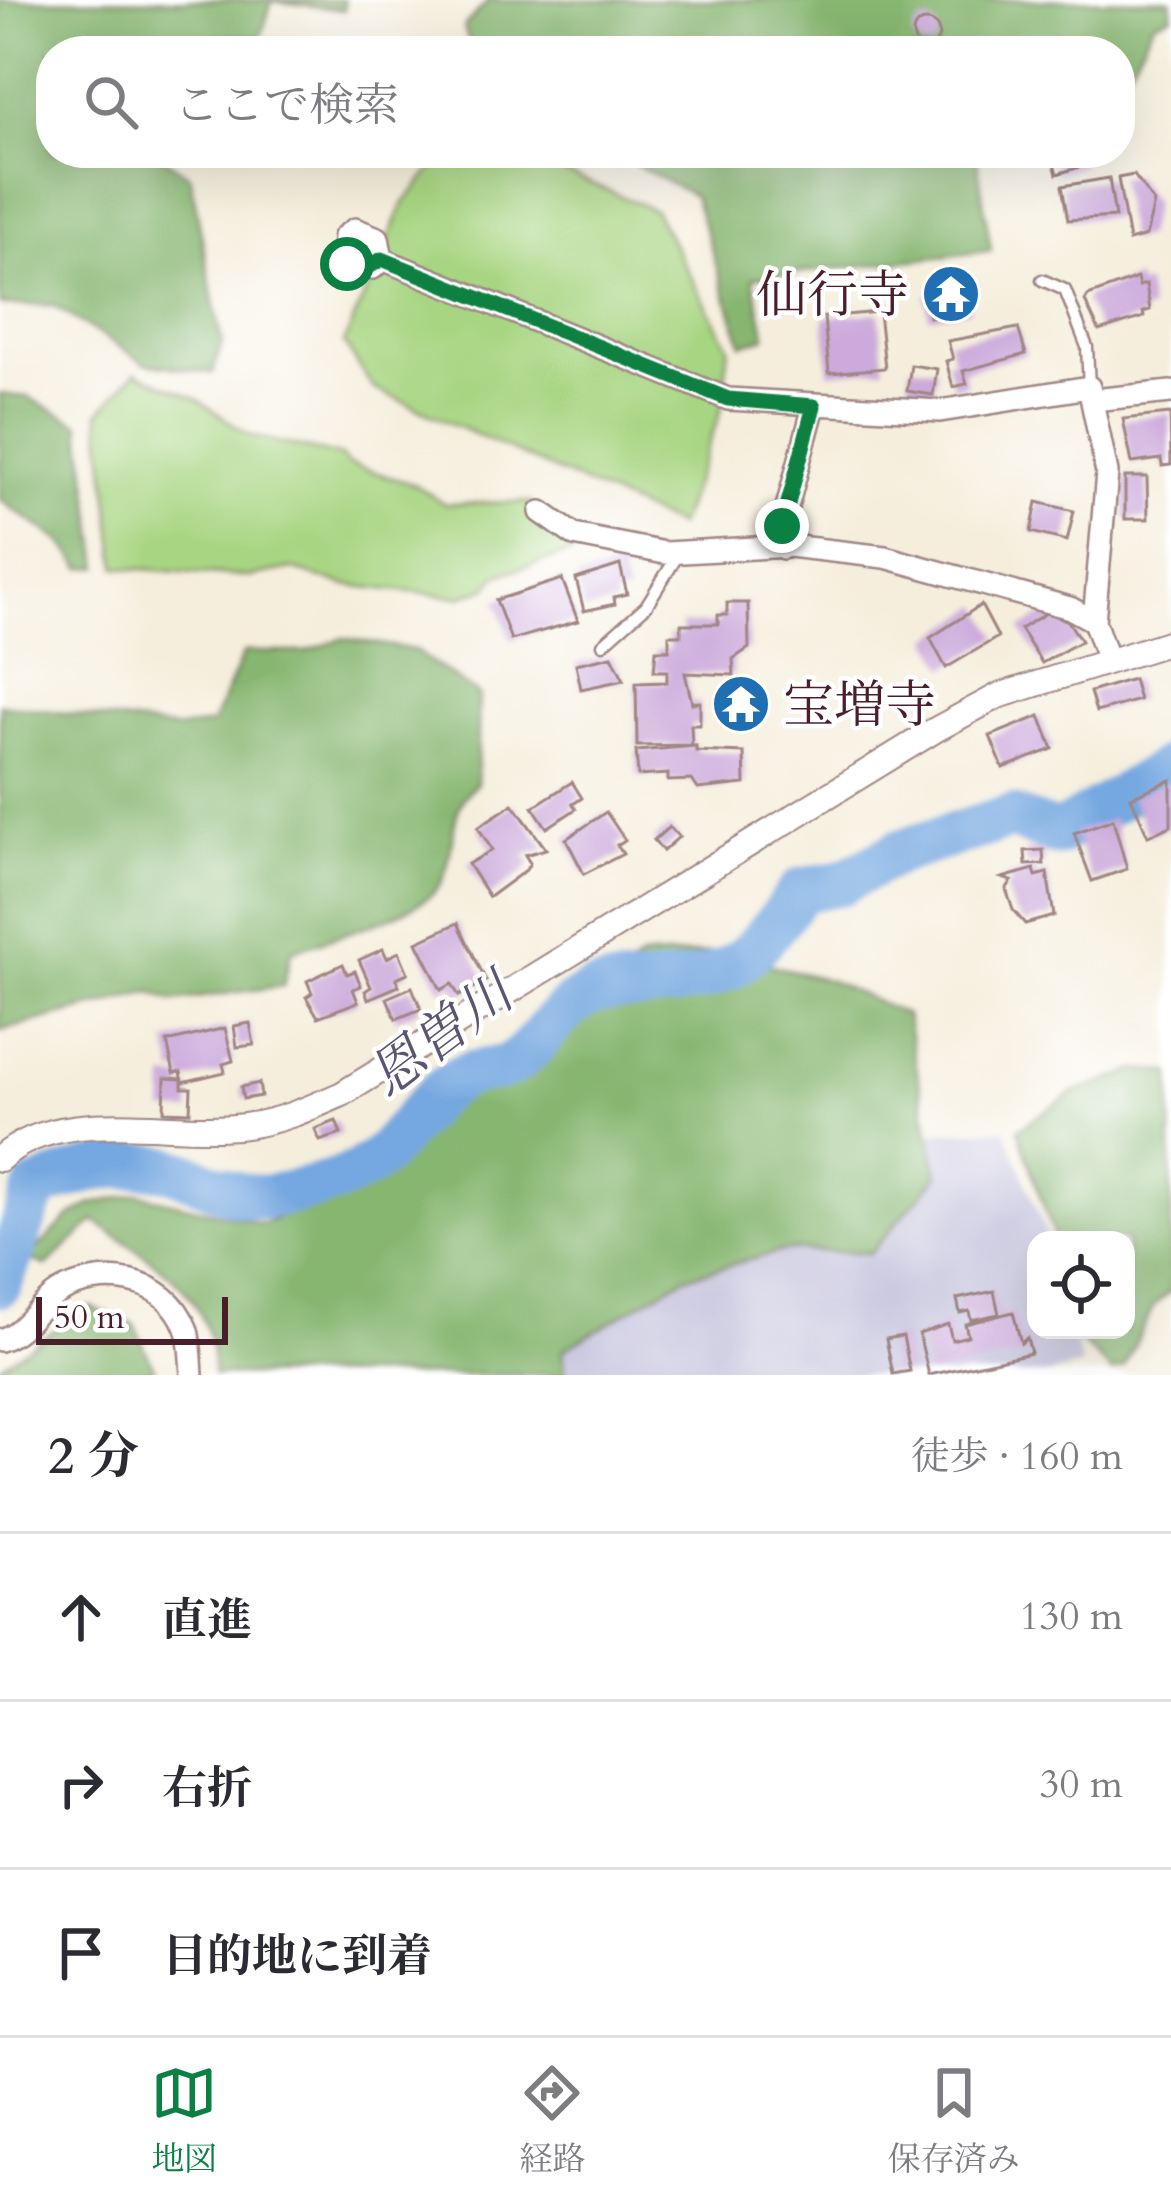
<!DOCTYPE html>
<html lang="ja">
<meta charset="utf-8">
<style>
body{margin:0;font-family:Cardo,"Noto Serif JP",serif;background:#f7f7f7;color:#2b2b33}
.controls{position:absolute;right:36px;bottom:36px;display:grid;overflow:hidden;border-radius:24px;box-shadow:0 12px 48px #0002}
.controls button{width:108px;height:108px;display:grid;place-items:center;padding:0;border:0;border-bottom:3px solid #e1e1e2;background:#fff;color:#2b2b33;font:60px sans-serif}
.scale{position:absolute;left:36px;bottom:30px;width:192px;box-sizing:border-box;padding-left:12px;border:6px solid #4a1f2b;border-top:0;font-size:33px;line-height:42px;white-space:nowrap;color:#4a1f2b;-webkit-text-stroke:9px #fff;paint-order:stroke}
.stop{position:absolute;width:36px;height:36px;margin:-27px;border:9px solid #0b8043;border-radius:50%;background:#fff}
.stop.end{background:#0b8043;border-color:#fff;box-shadow:0 3px 12px #0008}
.list{margin:0;padding:0;list-style:none}
h2{display:flex;justify-content:space-between;align-items:center;height:156px;margin:0;padding:0 48px;font-size:51px}
h2 small{font-size:39px;font-weight:400;color:#7c7c81}
.list li{display:grid;grid-template-columns:78px 1fr auto;gap:36px;align-items:center;box-sizing:border-box;height:168px;padding:0 48px;border-top:3px solid #e1e1e2}
.list b{display:block;font-size:45px;white-space:nowrap}
.list em{font-size:39px;font-style:normal;color:#7c7c81}
.icon{flex:none;width:66px;height:66px;fill:none;stroke:currentColor;stroke-width:2;stroke-linecap:round;stroke-linejoin:round}
.map{position:relative;flex:none;width:1171px;height:1375px;overflow:hidden}
.search{position:absolute;background:#fff;box-shadow:0 12px 48px #0002;left:36px;right:36px;top:36px;height:132px;display:flex;align-items:center;gap:30px;box-sizing:border-box;padding:0 42px;border-radius:48px;color:#7c7c81;font-size:45px}
.sheet{height:660px;background:#fff}
nav{display:flex;justify-content:space-around;align-items:center;box-sizing:border-box;height:168px;border-top:3px solid #e1e1e2;background:#fff;font-size:33px;color:#7c7c81}
nav a{display:grid;justify-items:center;gap:6px}
nav .on{color:#0b8043}
.map>svg:first-child{display:block}
.industrial{fill:#c3c1db}
.green{fill:#a8d582;stroke:#797a56;stroke-width:3}
.forest{fill:#86b670;stroke:#686a4e;stroke-width:3}
.lines{fill:none;stroke-linecap:round;stroke-linejoin:round}
.river{stroke:#74a7e0;stroke-width:45}
.building{fill:#ccaadb}
.service-casing{stroke:#a08684;stroke-width:15}
.minor-casing{stroke:#a08684;stroke-width:26}
.tertiary-casing{stroke:#a08684;stroke-width:28}
.service{stroke:#fff;stroke-width:10}
.minor{stroke:#fff;stroke-width:21}
.tertiary{stroke:#fff;stroke-width:24}
.route{stroke:#0b8043;stroke-width:15}
.labels{text-anchor:middle;stroke-width:9;stroke-linejoin:round;paint-order:stroke}
.poi-label{font-size:51px;fill:#4a1f2b;stroke:#fff;text-anchor:end}
.water-label{font-size:54px;font-style:italic;fill:#5b5573;stroke:#fff}
</style>
<div class="map">
<svg width="1171" height="1375" viewBox="0 0 1171 1375">
<rect width="100%" height="100%" fill="#fff"/>
<filter id="ink" filterUnits="userSpaceOnUse"><feTurbulence type="fractalNoise" baseFrequency=".00833" numOctaves="2"/><feDisplacementMap in="SourceGraphic" scale="24" xChannelSelector="R" yChannelSelector="G"/><feConvolveMatrix kernelMatrix="1 2 1 2 8 2 1 2 1" color-interpolation-filters="sRGB"/></filter>
<filter id="wash" filterUnits="userSpaceOnUse"><feTurbulence type="fractalNoise" baseFrequency=".004" numOctaves="4" result="noise"/><feDisplacementMap in="SourceGraphic" scale="48" xChannelSelector="R" yChannelSelector="G"/><feGaussianBlur stdDeviation="2.7" result="paint"/><feColorMatrix in="noise" values="0 0 0 0 0 0 0 0 0 0 0 0 0 0 0 0 0 1.4 0 .05"/><feComposite in="paint" operator="in"/></filter>
<g filter="url(#wash)">
<rect width="100%" height="100%" fill="#f5eedc"/>
<polygon class="industrial" points="1005,1129 1049,1240 1036,1240 1036,1330 1072,1330 1082,1366 1044,1375 547,1375 544,1336 889,1144 928,1133"/>
<g class="green">
<polygon points="446,153 518,153 654,210 729,346 721,411 678,526 373,388 344,343 404,203"/>
<polygon points="136,372 196,398 250,436 341,456 348,464 416,485 445,504 529,502 574,538 575,552 498,575 487,588 460,597 345,585 292,569 250,577 117,567 99,413"/>
</g>
<g class="forest">
<polygon points="0,0 344,0 344,10 272,1 261,36 201,37 189,51 51,51 51,153 155,153 190,176 222,343 213,373 145,363 53,305 0,305"/>
<polygon points="489,0 1171,0 1171,16 1155,21 1120,85 1120,51 472,51 464,27"/>
<polygon points="614,153 976,153 991,251 753,278 766,337 742,344 694,196"/>
<polygon points="0,394 27,397 80,424 100,567 82,568 62,542 0,500"/>
<path d="M 344,638 L 414,650 L 479,695 L 477,783 C 444,809 459,853 439,886 C 422,914 324,939 292,951 L 283,986 L 173,1001 L 151,992 L 0,1031 L 0,704 L 177,729 L 212,724 L 244,652 L 305,652 Z"/>
<path d="M 721,952 L 831,981 L 906,1015 L 938,1176 L 870,1253 L 786,1250 L 685,1277 L 563,1350 L 565,1375 L 213,1375 C 214,1289 157,1266 95,1221 L 46,1266 L 27,1259 L 68,1218 L 92,1204 L 139,1194 L 262,1224 L 370,1182 L 423,1118 L 642,958 Z"/>
<polygon points="1136,1070 1171,1072 1171,1291 1154,1305 1124,1367 1112,1372 1078,1339 1076,1330 1126,1330 1126,1240 1055,1240 1018,1129 1073,1093"/>
<polygon points="90,1307 134,1324 157,1375 0,1375 0,1365"/>
</g>
<g class="lines">
<path class="river" d="M 0,1285 L 36,1189 C 78,1171 122,1159 169,1169 C 203,1177 237,1203 274,1196 C 307,1189 349,1182 376,1160 C 406,1135 425,1096 461,1077 C 480,1067 501,1074 520,1058 C 544,1038 557,1011 586,996 C 603,987 629,989 649,987 C 740,978 748,960 801,890 L 841,883 L 899,852 L 1011,817 L 1058,834 L 1171,766"/>
</g>
<g id="blocks">
<g class="building">
<circle cx="926" cy="34" r="13"/>
<polygon points="1079,153 1083,166 1057,174 1052,157"/>
<polygon points="1134,175 1154,203 1146,236 1129,241 1118,178"/>
<polygon points="1109,178 1115,217 1068,220 1062,186"/>
<polygon points="1137,278 1139,286 1146,284 1150,310 1143,312 1144,317 1099,331 1085,301 1088,296"/>
<polygon points="966,287 970,310 929,317 925,295"/>
<polygon points="879,312 885,368 829,373 824,317"/>
<polygon points="1018,328 1026,354 963,371 967,384 953,387 946,361 953,359 948,341"/>
<polygon points="911,365 937,369 933,395 907,391"/>
<polygon points="1170,414 1171,465 1162,466 1161,459 1132,463 1123,419"/>
<polygon points="1125,477 1147,477 1148,519 1125,519"/>
<polygon points="1037,502 1074,511 1067,541 1031,532"/>
<polygon points="620,565 627,594 614,597 615,604 584,611 576,579"/>
<polygon points="562,579 578,621 511,640 496,600"/>
<polygon points="727,603 748,603 749,648 733,659 734,675 685,673 692,703 700,702 700,725 691,725 692,745 637,746 636,683 667,682 667,671 654,671 656,650 669,650 669,635 681,635 681,624 718,624 718,615 727,615"/>
<polygon points="981,605 998,637 946,668 930,638"/>
<polygon points="1048,612 1068,621 1081,641 1042,663 1020,629"/>
<polygon points="612,656 624,680 581,689 576,664"/>
<polygon points="1133,679 1139,700 1096,712 1090,692"/>
<polygon points="1040,716 1053,749 1003,768 990,736"/>
<polygon points="696,746 696,751 744,753 745,784 698,789 692,780 668,781 668,774 638,776 636,751"/>
<polygon points="1171,780 1171,826 1148,836 1131,797"/>
<polygon points="572,782 582,798 573,804 576,809 547,828 533,807"/>
<polygon points="513,804 546,849 525,855 530,863 526,870 489,897 468,864 492,850 478,827"/>
<polygon points="606,812 625,840 617,845 623,854 584,874 566,839"/>
<polygon points="1113,819 1127,869 1092,881 1074,833"/>
<polygon points="669,827 679,837 663,851 654,840"/>
<polygon points="1043,850 1044,864 1026,865 1025,851"/>
<polygon points="1034,869 1036,876 1047,873 1054,916 1025,924 1013,910 1006,889 1012,881 1002,878"/>
<polygon points="458,923 486,981 459,996 452,984 441,990 417,942"/>
<polygon points="383,949 387,958 399,952 408,973 396,978 399,986 368,999 365,991 371,987 359,960"/>
<polygon points="343,964 347,974 355,971 361,986 353,989 358,1002 318,1017 306,997 312,993 307,981"/>
<polygon points="412,987 421,1009 396,1019 387,998"/>
<polygon points="250,1023 254,1045 237,1047 234,1026"/>
<polygon points="225,1028 233,1061 223,1064 225,1072 183,1082 181,1072 174,1073 167,1042"/>
<polygon points="165,1078 182,1079 182,1088 191,1088 190,1112 164,1111"/>
<polygon points="259,1083 261,1096 243,1099 241,1087"/>
<polygon points="336,1121 341,1134 320,1141 315,1129"/>
<polygon points="994,1291 999,1314 971,1320 969,1311 960,1313 957,1299"/>
<polygon points="1013,1312 1021,1343 1027,1338 1031,1353 929,1375 919,1334 948,1324 952,1340 968,1336 965,1324"/>
<polygon points="903,1336 910,1371 893,1374 886,1339"/>
</g>
</g>
</g>
<g filter="url(#ink)">
<use href="#blocks" fill-opacity="0" stroke="#a08684" stroke-width="3"/>
<g class="lines">
<g class="service-casing">
<g id="service">
<polyline points="1042,280 1065,290 1087,347 1089,387"/>
<polyline points="603,644 646,606 678,555"/>
</g>
</g>
<g class="minor-casing">
<g id="minor">
<polyline points="382,259 378,238 355,229 344,237 343,257 354,268 373,268 382,259 728,399 940,411 1089,387 1107,473 1094,621 1108,661"/>
<polyline points="1093,400 1171,392"/>
<polyline points="541,512 574,535 665,553 789,546 885,557 1070,608 1094,621"/>
<polyline points="783,548 782,526 814,406"/>
<path d="M 0,1340 C 25,1333 37,1306 58,1293 C 102,1268 166,1276 186,1328 C 191,1341 191,1361 192,1375"/>
</g>
</g>
<g class="tertiary-casing">
<path id="tertiary" d="M 0,1159 C 60,1103 170,1136 245,1126 C 279,1122 310,1108 342,1094 L 935,730 L 998,696 L 1171,642"/>
</g>
<use href="#service" class="service"/>
<use href="#minor" class="minor"/>
<use href="#tertiary" class="tertiary"/>
</g>
</g>
<g class="lines" filter="url(#ink)">
<polyline class="route" points="347,264 364,270 382,259 728,399 814,406 782,526"/>
</g>
<defs>
<g id="temple-disc" transform="scale(3)"><circle r="9.5" fill="#1f6fb2" stroke="#fff"/><path d="M0-6L5-2H3V0L6.5 2.5H4V6H1.5V3h-3V6H-4V2.5H-6.5L-3 0V-2H-5Z" fill="#fff"/></g>
</defs>
<g fill-rule="evenodd">
<use href="#temple-disc" x="951" y="294"/>
<use href="#temple-disc" x="741" y="704"/>
</g>
<g class="labels">
<g class="poi-label">
<text x="909" y="312">仙行寺</text>
<text x="783" y="722" text-anchor="start">宝増寺</text>
</g>
<g class="water-label">
<text transform="translate(440 1034) rotate(-37)" y="19">恩曽川</text>
</g>
</g>
</svg>
<div class="controls">
<button><svg class="icon" aria-label="locate" viewBox="0 0 24 24"><circle cx="12" cy="12" r="6"/><path d="M12 2v4M12 18v4M2 12h4M18 12h4"/></svg></button>
</div>
<div class="scale">50 m</div>
<div class="stop" style="left:347px;top:264px"></div>
<div class="stop end" style="left:782px;top:526px"></div>
<div class="search"><svg class="icon" aria-label="search" viewBox="0 0 24 24"><circle cx="10" cy="10" r="6"/><path d="M15 15l6 6"/></svg>ここで検索</div>
</div>
<section class="sheet">
<h2>2 分<small>徒歩 · 160 m</small></h2>
<ul class="list">
<li><svg class="icon" aria-label="ahead" viewBox="0 0 24 24"><path d="M12 20V5M6 11l6-6 6 6"/></svg><div><b>直進</b></div><em>130 m</em></li>
<li><svg class="icon" aria-label="right" viewBox="0 0 24 24"><path d="M7 20v-9h11M14 6l5 5-5 5"/></svg><div><b>右折</b></div><em>30 m</em></li>
<li><svg class="icon" aria-label="arrive" viewBox="0 0 24 24"><path d="M6 21V4h12l-3 4 3 4H6"/></svg><div><b>目的地に到着</b></div></li>
</ul>
</section>
<nav>
<a class="on"><svg class="icon" aria-label="map" viewBox="0 0 24 24"><path d="M3 6l6-2 6 2 6-2v14l-6 2-6-2-6 2zM9 4v14M15 6v14"/></svg>地図</a>
<a><svg class="icon" aria-label="directions" viewBox="0 0 24 24"><path d="M12 3l9 9-9 9-9-9zM9 14v-3h6M13 9l2 2-2 2"/></svg>経路</a>
<a><svg class="icon" aria-label="saved" viewBox="0 0 24 24"><path d="M7 4h10v16l-5-4-5 4z"/></svg>保存済み</a>
</nav>
